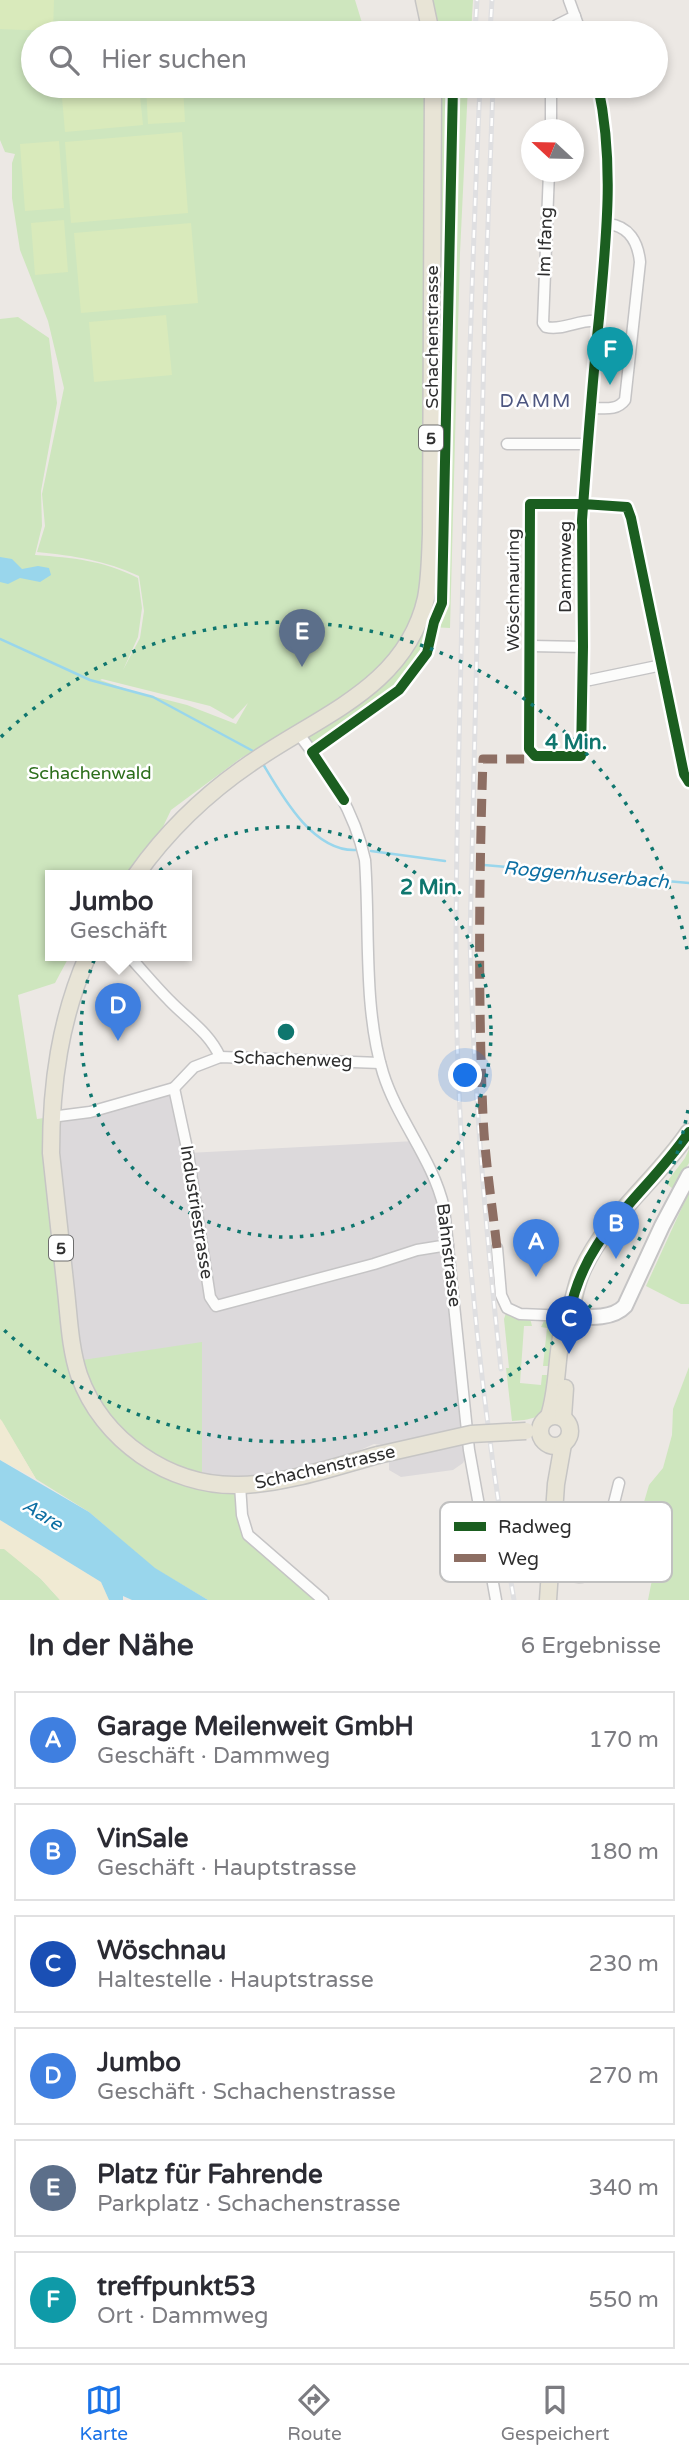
<!DOCTYPE html>
<html lang="de">
<meta charset="utf-8">
<style>
body{margin:0;font-family:"Varela Round",sans-serif;background:#f2f2f3;color:#2b2b33}
.compass{position:absolute;left:521px;top:119px;width:63px;height:63px;border-radius:50%;background:#fff;box-shadow:0 4px 10px #0003;rotate:292deg}
.you{position:absolute;left:466px;top:1076px;width:24px;height:24px;margin:-18px;border:5px solid #fff;border-radius:50%;background:#1a73e8;box-shadow:0 0 0 10px #1a73e833}
.badge{display:grid;place-items:center;width:46px;height:46px;border-radius:50%;background:#1a73e8;color:#fff;font-size:23px;font-weight:700}
.pin{position:absolute;translate:-50% -58px;filter:drop-shadow(0 2px 4px #0008)}
.pin::after{content:'';position:absolute;top:37px;width:24px;height:21px;background:inherit;clip-path:polygon(0 0,100% 0,50% 100%)}
.popup{position:absolute;left:45px;top:870px;width:147px;height:91px;box-sizing:border-box;display:grid;place-content:center;border-radius:0px;background:#fff;filter:drop-shadow(0 2px 5px #0005);font-size:23px;white-space:nowrap;color:#7c7c81}
.popup b{font-size:26px;color:#2b2b33}
.popup::after{content:'';position:absolute;left:50%;top:100%;margin-left:-14px;border:14px solid transparent;border-top-color:#fff}
.list{margin:0;padding:0;list-style:none}
h2{display:flex;justify-content:space-between;align-items:center;height:91px;margin:0;padding:0 28px;font-size:30px}
h2 small{font-size:23px;font-weight:400;color:#7c7c81}
.list li{display:grid;grid-template-columns:46px 1fr auto;gap:21px;align-items:center;box-sizing:border-box;height:98px;margin:0 14px 14px;padding:0 14px;border:2px solid #e1e1e2;border-radius:0px}
.list b{display:block;font-size:26px;white-space:nowrap}
.list p{margin:0;font-size:23px;white-space:nowrap;color:#7c7c81}
.list em{font-size:23px;font-style:normal;color:#7c7c81}
.icon{flex:none;width:38px;height:38px;fill:none;stroke:currentColor;stroke-width:2;stroke-linecap:round;stroke-linejoin:round}
.map{position:relative;flex:none;width:689px;height:1600px;overflow:hidden}
.search{position:absolute;background:#fff;box-shadow:0 4px 10px #0003;left:21px;right:21px;top:21px;height:77px;display:flex;align-items:center;gap:18px;box-sizing:border-box;padding:0 24px;border-radius:38px;color:#7c7c81;font-size:26px}
.sheet{height:763px;background:#fff}
nav{display:flex;justify-content:space-around;align-items:center;box-sizing:border-box;height:98px;border-top:2px solid #e1e1e2;background:#fff;font-size:19px;color:#7c7c81}
nav a{display:grid;justify-items:center;gap:4px}
nav .on{color:#1a73e8}
.map>svg:first-child{display:block}
.industrial{fill:#dcd9db}
.green{fill:#cee6be;fill-rule:evenodd}
.sand{fill:#f0ead3}
.pitch{fill:#d9eabb}
.water{fill:#99d6ec}
.lines{fill:none;stroke-linecap:round;stroke-linejoin:round}
.stream{stroke:#99d6ec;stroke-width:2.5}
.street-casing{stroke:#c5c4c5;stroke-width:13}
.secondary-casing{stroke:#c5c4c5;stroke-width:18}
.primary-casing{stroke:#c6c5c4;stroke-width:19}
.street{stroke:#fcfcfb;stroke-width:10}
.secondary{stroke:#fcfcfb;stroke-width:14}
.primary{stroke:#e8e4d6;stroke-width:16}
.rail-casing{stroke:#dfdfe1;stroke-width:5}
.rail{stroke:#fff;stroke-width:2.5;stroke-dasharray:8;stroke-linecap:butt}
.primary-bridge-casing{stroke:#c6c5c4;stroke-width:19;stroke-linecap:butt}
.primary-bridge{stroke:#e8e4d6;stroke-width:16}
.quiet{stroke:#8d6e63;stroke-width:9;stroke-dasharray:18 9;stroke-linecap:butt}
.cycleway-casing{stroke:#fff;stroke-width:15}
.cycleway{stroke:#1b5e20;stroke-width:10}
.ring{fill:none;stroke:#0f766e;stroke-width:3.5;stroke-dasharray:3.5 7}
.labels{text-anchor:middle;stroke-width:5;stroke-linejoin:round;paint-order:stroke}
.shield{fill:#fff;stroke:#6d6d6d;stroke-width:2}
.shield-label{font-size:16px;font-weight:bold;fill:#2e2e2e}
.street-label{font-size:18px;fill:#2e2e2e;stroke:#fff}
.park-label{font-size:18px;fill:#2c6e1b;stroke:#fff}
.neighbourhood-label{font-size:19px;letter-spacing:2px;fill:#4d5680;stroke:#fff}
.water-label{font-size:19px;font-style:italic;fill:#0d6fa3;stroke:#fff}
.key{fill:#fff;stroke:#c0c0c0;stroke-width:2}
.key-label{font-size:19px;fill:#2e2e2e}
.centre{fill:#0f766e;stroke:#fff;stroke-width:3.5}
.ring-label{font-size:21px;text-anchor:middle;font-weight:bold;fill:#0f766e;stroke:#fff;stroke-width:5;stroke-linejoin:round;paint-order:stroke}
</style>
<div class="map">
<svg width="689" height="1600" viewBox="0 0 689 1600">
<rect width="100%" height="100%" fill="#ece8e4"/>
<polygon class="industrial" points="174,1088 188,1153 415,1141 442,1198 469,1450 463,1463 453,1470 401,1477 389,1470 389,1458 385,1448 381,1445 374,1444 358,1451 355,1456 255,1478 202,1475 75,1361 51,1117"/>
<g class="green">
<path d="M 0,0 L 355,0 L 363,26 L 425,25 L 426,33 L 33,33 L 33,86 L 428,86 L 425,560 L 421,597 L 408,634 L 370,685 L 241,758 L 171,810 L 162,829 L 128,875 L 50,875 L 50,955 L 70,955 L 55,983 L 18,995 L 37,1119 L 51,1117 L 76,1361 L 202,1342 L 202,1475 L 240,1485 L 245,1528 L 323,1600 L 208,1600 L 154,1568 L 89,1512 L 36,1479 L 0,1419 L 0,319 L 18,317 L 49,338 L 57,403 L 41,491 L 42,526 L 35,555 C 74,558 102,560 138,578 L 142,608 L 138,637 L 123,670 L 140,638 L 144,611 L 139,576 C 104,560 75,556 37,552 L 45,526 L 42,494 L 64,388 L 48,321 L 20,250 L 12,198 L 12,163 L 15,154 L 5,152 L 0,140 ZM 102,679 L 210,706 L 233,719 L 248,703 L 236,724 L 187,705 L 132,691 L 100,680 Z"/>
<polygon points="429,0 473,0 471,33 436,33"/>
<path d="M 438,86 L 468,86 L 460,253 L 450,628 L 430,627 C 424,686 359,716 315,745 L 311,744 L 308,736 L 377,689 L 402,662 L 427,613 Z"/>
<polygon points="689,1149 689,1163 673,1189 666,1183 685,1158"/>
<polygon points="689,1192 689,1304 681,1304 646,1286"/>
<path d="M 506,1313 L 530,1318 L 532,1326 L 524,1326 L 520,1383 L 541,1385 L 542,1375 L 547,1375 C 546,1383 549,1391 548,1399 C 546,1419 528,1420 512,1421 L 506,1368 L 509,1368 L 504,1319 Z"/>
<polygon points="544,1321 553,1323 556,1329 548,1366 543,1366 547,1328 541,1327"/>
<polygon points="689,1367 689,1600 648,1600 660,1539 642,1529 639,1519 649,1485 663,1468 672,1435 673,1409"/>
<polygon points="4,1548 41,1579 60,1600 0,1600 0,1549"/>
</g>
<g class="sand">
<polygon points="0,1419 2,1421 36,1479 0,1460"/>
<polygon points="0,1520 101,1582 109,1600 60,1600 41,1579 4,1549 0,1549"/>
</g>
<g class="pitch">
<polygon points="0,0 54,0 53,31 0,29"/>
<polygon points="61,86 139,86 143,125 65,132"/>
<polygon points="146,86 183,86 185,122 148,124"/>
<polygon points="182,132 188,213 71,223 65,142"/>
<polygon points="59,141 64,208 25,211 20,144"/>
<polygon points="64,220 68,272 35,275 31,223"/>
<polygon points="191,223 198,303 81,313 74,233"/>
<polygon points="166,315 172,375 94,382 89,322"/>
</g>
<g class="water">
<polygon points="0,557 12,559 22,569 38,566 49,568 51,575 40,582 20,578 8,584 0,582"/>
<polygon points="0,1460 89,1512 155,1568 208,1600 132,1600 123,1596 123,1600 109,1600 101,1582 0,1520"/>
</g>
<g class="lines">
<g class="stream">
<polyline points="0,639 90,680 153,697 253,751"/>
<path d="M 263,764 C 282,796 313,852 356,850"/>
<polyline points="371,851 445,861"/>
<polyline points="484,865 689,883"/>
</g>
<g class="street-casing">
<g id="street">
<polyline points="569,0 581,33"/>
<polyline points="551,33 557,25 575,16"/>
<path d="M 598,86 C 615,164 606,240 599,318 C 592,385 587,453 582,520 L 583,647 L 581,756 L 535,756 L 529,749 L 530,504 L 583,504 L 627,507 L 631,518 L 684,774 L 689,782"/>
<polyline points="551,130 551,86"/>
<path d="M 549,172 L 543,323 L 546,327 C 563,331 579,319 598,321"/>
<path d="M 592,408 C 604,408 617,411 625,400 L 640,262 C 638,242 629,226 608,224"/>
<polyline points="507,444 588,444"/>
<polyline points="531,646 583,647"/>
<polyline points="582,680 590,680 662,665"/>
<path d="M 298,733 C 329,774 354,809 365,860 C 370,928 363,1007 383,1073 C 398,1121 433,1159 444,1208 L 469,1450 L 496,1600"/>
<path d="M 128,955 C 142,970 155,986 169,1000 C 187,1019 209,1032 220,1057"/>
<polyline points="174,1088 194,1067 220,1057 380,1063"/>
<polyline points="51,1117 90,1112 174,1088 188,1153 210,1297 216,1306 374,1264 417,1250 448,1245"/>
<polyline points="497,1248 501,1295 507,1308 520,1314 569,1316"/>
<polyline points="240,1485 242,1515 248,1535 323,1600"/>
<path d="M 549,1571 C 561,1570 573,1580 585,1576 L 607,1531 L 619,1483"/>
</g>
</g>
<g class="secondary-casing">
<path id="secondary" d="M 569,1316 C 587,1317 612,1320 625,1306 L 662,1226 L 689,1175"/>
</g>
<g class="primary-casing">
<g id="primary">
<polyline points="424,0 431,33"/>
<path d="M 136,875 C 170,827 213,787 263,755 C 328,712 407,683 426,598 C 430,577 430,555 431,534 L 433,86"/>
<path d="M 88,955 C 60,1019 51,1084 51,1153 C 56,1199 61,1245 66,1291 C 69,1318 70,1348 79,1375 C 102,1440 169,1487 239,1485 C 285,1484 334,1467 378,1455"/>
<circle cx="555" cy="1431" r="15"/>
<path d="M 549,1416 C 558,1389 556,1360 562,1332 C 563,1326 566,1322 568,1317 C 574,1302 575,1286 582,1271 C 606,1217 656,1181 689,1132"/>
<polyline points="563,1417 565,1388"/>
<polyline points="548,1600 556,1484 563,1444"/>
</g>
</g>
<use href="#street" class="street"/>
<use href="#secondary" class="secondary"/>
<use href="#primary" class="primary"/>
<g class="rail-casing">
<g id="rail">
<polyline points="475,33 477,0"/>
<polyline points="490,33 492,0"/>
<path d="M 480,86 C 472,261 467,436 462,612 C 459,764 453,917 458,1069 C 465,1247 484,1424 514,1600"/>
<path d="M 493,86 L 485,305 L 470,938 C 473,1082 485,1225 501,1369"/>
</g>
</g>
<use href="#rail" class="rail"/>
<g class="primary-bridge-casing">
<polyline id="primary-bridge" points="378,1455 471,1434 526,1431"/>
</g>
<use href="#primary-bridge" class="primary-bridge"/>
<path class="quiet" d="M 497,1248 C 492,1204 485,1160 483,1116 C 478,997 479,878 483,759 L 525,759 L 535,756"/>
<g class="cycleway-casing">
<g id="cycleway">
<path d="M 598,86 C 615,164 606,240 599,318 C 592,385 587,453 582,520 L 583,647 L 581,756 L 535,756 L 529,749 L 530,504 L 583,504 L 627,507 L 631,518 L 684,774 L 689,782"/>
<polyline points="344,800 312,752 399,690 427,653 434,622 442,603 453,86"/>
<path d="M 569,1316 C 584,1232 644,1198 689,1132"/>
</g>
</g>
<use href="#cycleway" class="cycleway"/>
</g>
<g class="ring">
<circle cx="286" cy="1032" r="205"/>
<path d="M688 1110A410 410 0 0 1 1 1327M1 737A410 410 0 0 1 688 954"/>
</g>
<g class="labels">
<g class="shield">
<rect x="419" y="425.5" width="24" height="25" rx="5"/>
<rect x="49" y="1235.5" width="24" height="25" rx="5"/>
</g>
<g class="shield-label">
<text x="431" y="444">5</text>
<text x="61" y="1254">5</text>
</g>
<g class="street-label">
<text transform="translate(545 242) rotate(-88)" y="6">Im Ifang</text>
<text transform="translate(432 337) rotate(-90)" y="6">Schachenstrasse</text>
<text transform="translate(565 567) rotate(-90)" y="6">Dammweg</text>
<text transform="translate(513 590) rotate(-90)" y="6">Wöschnauring</text>
<text transform="translate(293 1059) rotate(2)" y="6">Schachenweg</text>
<text transform="translate(197 1212) rotate(81)" y="6">Industriestrasse</text>
<text transform="translate(449 1255) rotate(83)" y="6">Bahnstrasse</text>
<text transform="translate(325 1467) rotate(-13)" y="6">Schachenstrasse</text>
</g>
<g class="park-label">
<text x="90" y="779">Schachenwald</text>
</g>
<g class="neighbourhood-label">
<text x="536" y="407">DAMM</text>
</g>
<g class="water-label">
<text transform="translate(586 874) rotate(5)" y="7">Roggenhuserbach</text>
<text transform="translate(43 1514) rotate(32)" y="7">Aare</text>
</g>
</g>
<rect x="440" y="1502" width="232" height="80" rx="10" class="key"/>
<rect x="454" y="1522" width="32" height="9" fill="#1b5e20"/>
<rect x="454" y="1554" width="32" height="8" fill="#8d6e63"/>
<g class="key-label">
<text x="498" y="1533">Radweg</text>
<text x="498" y="1565">Weg</text>
</g>
<circle cx="286" cy="1032" r="10" class="centre"/>
<g class="ring-label">
<text x="576" y="749">4 Min.</text>
<text x="431" y="894">2 Min.</text>
</g>
</svg>
<svg class="compass" viewBox="-18 -18 36 36"><path d="M0-13l5 13h-10z" fill="#e53935"/><path d="M0 13l5-13h-10z" fill="#7c7c81"/></svg>
<div class="you"></div>
<div class="pin badge" style="left:536px;top:1277px;background:#3f7fe0">A</div>
<div class="pin badge" style="left:616px;top:1259px;background:#3f7fe0">B</div>
<div class="pin badge" style="left:569px;top:1354px;background:#1a4fb4">C</div>
<div class="pin badge" style="left:118px;top:1041px;background:#3f7fe0">D</div>
<div class="popup"><b>Jumbo</b>Geschäft</div>
<div class="pin badge" style="left:302px;top:667px;background:#5c6f8a">E</div>
<div class="pin badge" style="left:610px;top:385px;background:#0f9aa8">F</div>
<div class="search"><svg class="icon" aria-label="search" viewBox="0 0 24 24"><circle cx="10" cy="10" r="6"/><path d="M15 15l6 6"/></svg>Hier suchen</div>
</div>
<section class="sheet">
<h2>In der Nähe<small>6 Ergebnisse</small></h2>
<ul class="list">
<li><span class="badge" style="background:#3f7fe0">A</span><div><b>Garage Meilenweit GmbH</b><p>Geschäft · Dammweg</p></div><em>170 m</em></li>
<li><span class="badge" style="background:#3f7fe0">B</span><div><b>VinSale</b><p>Geschäft · Hauptstrasse</p></div><em>180 m</em></li>
<li><span class="badge" style="background:#1a4fb4">C</span><div><b>Wöschnau</b><p>Haltestelle · Hauptstrasse</p></div><em>230 m</em></li>
<li><span class="badge" style="background:#3f7fe0">D</span><div><b>Jumbo</b><p>Geschäft · Schachenstrasse</p></div><em>270 m</em></li>
<li><span class="badge" style="background:#5c6f8a">E</span><div><b>Platz für Fahrende</b><p>Parkplatz · Schachenstrasse</p></div><em>340 m</em></li>
<li><span class="badge" style="background:#0f9aa8">F</span><div><b>treffpunkt53</b><p>Ort · Dammweg</p></div><em>550 m</em></li>
</ul>
</section>
<nav>
<a class="on"><svg class="icon" aria-label="map" viewBox="0 0 24 24"><path d="M3 6l6-2 6 2 6-2v14l-6 2-6-2-6 2zM9 4v14M15 6v14"/></svg>Karte</a>
<a><svg class="icon" aria-label="directions" viewBox="0 0 24 24"><path d="M12 3l9 9-9 9-9-9zM9 14v-3h6M13 9l2 2-2 2"/></svg>Route</a>
<a><svg class="icon" aria-label="saved" viewBox="0 0 24 24"><path d="M7 4h10v16l-5-4-5 4z"/></svg>Gespeichert</a>
</nav>
